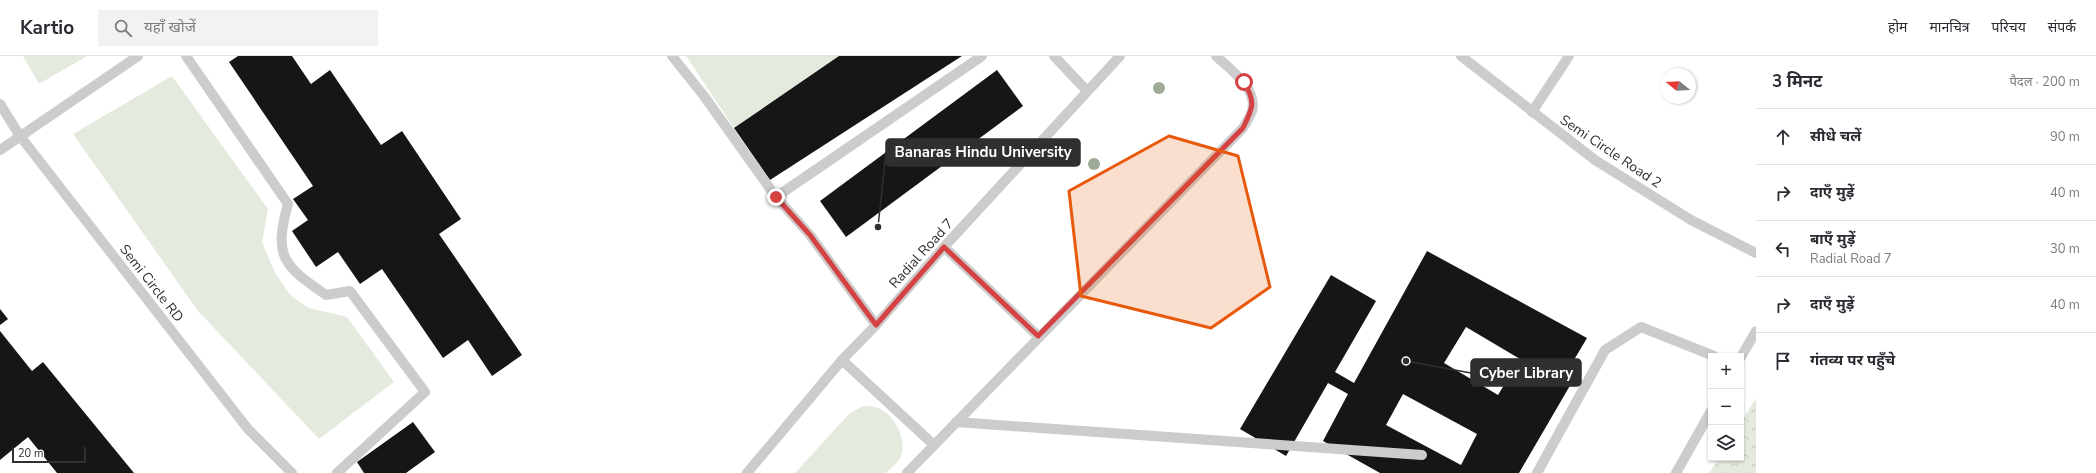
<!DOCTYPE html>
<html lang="hi">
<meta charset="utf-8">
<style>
body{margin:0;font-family:"Nunito Sans","Noto Sans Devanagari",sans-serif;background:#f2f2f3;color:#2b2b33}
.controls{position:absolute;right:12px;bottom:12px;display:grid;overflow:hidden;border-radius:0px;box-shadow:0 1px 3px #0004}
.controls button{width:36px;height:36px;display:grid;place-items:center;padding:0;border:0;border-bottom:1px solid #e1e1e2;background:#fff;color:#2b2b33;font:20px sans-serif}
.compass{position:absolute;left:1660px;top:12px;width:36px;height:36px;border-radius:50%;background:#fff;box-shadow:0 1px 3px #0004;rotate:288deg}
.scale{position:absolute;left:12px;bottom:10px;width:74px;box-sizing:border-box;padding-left:4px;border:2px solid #2f2f2f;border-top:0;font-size:11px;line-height:14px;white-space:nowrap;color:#2f2f2f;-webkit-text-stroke:3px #fff;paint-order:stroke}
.stop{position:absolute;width:12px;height:12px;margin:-9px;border:3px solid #d54244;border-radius:50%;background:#fff}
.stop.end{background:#d54244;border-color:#fff;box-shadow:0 1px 4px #0008}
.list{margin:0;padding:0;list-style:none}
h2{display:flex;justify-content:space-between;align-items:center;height:52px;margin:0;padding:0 16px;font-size:17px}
h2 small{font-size:13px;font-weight:400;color:#7c7c81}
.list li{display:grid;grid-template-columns:26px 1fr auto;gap:12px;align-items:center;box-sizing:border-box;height:56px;padding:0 16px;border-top:1px solid #e1e1e2}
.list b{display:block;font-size:15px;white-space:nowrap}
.list p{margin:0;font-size:13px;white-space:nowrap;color:#7c7c81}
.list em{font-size:13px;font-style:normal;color:#7c7c81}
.icon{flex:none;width:22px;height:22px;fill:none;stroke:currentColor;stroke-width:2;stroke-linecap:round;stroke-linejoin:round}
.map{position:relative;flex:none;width:1756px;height:417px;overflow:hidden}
header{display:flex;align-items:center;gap:24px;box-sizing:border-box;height:56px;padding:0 20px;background:#fff;border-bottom:1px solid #e1e1e2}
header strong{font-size:19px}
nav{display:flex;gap:22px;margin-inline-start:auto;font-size:14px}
.search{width:280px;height:36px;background:#f2f2f3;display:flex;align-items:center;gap:10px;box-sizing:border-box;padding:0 14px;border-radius:0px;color:#7c7c81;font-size:15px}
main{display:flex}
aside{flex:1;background:#fff}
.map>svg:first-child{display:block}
.green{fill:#e4ebde}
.forest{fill:url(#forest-crowns)}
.building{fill:#161616;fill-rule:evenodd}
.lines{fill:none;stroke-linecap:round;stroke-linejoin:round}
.lane{stroke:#ccc;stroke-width:10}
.tree{fill:#9fab96}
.route{stroke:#d54244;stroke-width:5}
.marked{fill:#e8590c;fill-opacity:0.2;stroke:#e8590c;stroke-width:3;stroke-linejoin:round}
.labels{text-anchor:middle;stroke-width:4;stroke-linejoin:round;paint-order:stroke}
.street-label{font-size:14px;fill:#2f2f2f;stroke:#fff}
.leader{fill:none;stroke:#2f2f2f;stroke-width:1.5}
.callout-dot{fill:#2f2f2f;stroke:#fff;stroke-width:1.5}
.callout{fill:#2f2f2f;stroke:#2f2f2f;stroke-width:1.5}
.callout-label{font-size:15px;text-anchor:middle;font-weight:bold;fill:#fff}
</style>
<header>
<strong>Kartio</strong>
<div class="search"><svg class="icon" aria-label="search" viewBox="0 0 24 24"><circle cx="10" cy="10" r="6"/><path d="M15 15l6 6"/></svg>यहाँ खोजें</div>
<nav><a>होम</a><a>मानचित्र</a><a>परिचय</a><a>संपर्क</a></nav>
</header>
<main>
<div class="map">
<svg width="1756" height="417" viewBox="0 0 1756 417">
<defs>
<pattern id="forest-crowns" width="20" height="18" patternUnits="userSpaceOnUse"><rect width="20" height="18" fill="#e4ebde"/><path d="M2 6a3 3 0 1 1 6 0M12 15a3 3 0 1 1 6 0" fill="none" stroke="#c4cabf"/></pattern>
</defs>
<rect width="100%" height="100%" fill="#fff"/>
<g class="green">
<polygon points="23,0 87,0 39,28"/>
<polygon points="686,0 839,0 734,72"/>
<polygon points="172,20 268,153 262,186 275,217 291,240 309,252 347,261 394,326 319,383 198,255 73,78"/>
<path d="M 863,350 C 866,350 872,350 875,351 C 894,356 910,386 899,404 C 896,408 890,413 886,417 L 795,417 L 849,358 Z"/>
</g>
<polygon class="forest" points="1756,342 1756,417 1709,417 1719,402 1741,402 1741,366"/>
<g class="building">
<polygon points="238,0 292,0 311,28 330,14 381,89 402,75 461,163 439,178 522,299 492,320 468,284 443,302 382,213 360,228 338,196 316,211 292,175 308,164 293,143 313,130 229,6"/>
<polygon points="839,0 962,0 770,124 734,72"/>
<polygon points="997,14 1023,50 846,181 820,145"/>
<path d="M 1427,195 L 1587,282 L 1568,314 L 1575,321 L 1519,417 L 1380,417 L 1323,385 L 1348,338 L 1328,327 L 1286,400 L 1240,373 L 1331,219 L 1376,245 L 1335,316 L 1354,327 ZM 1466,271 L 1520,303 L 1498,339 L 1444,307 ZM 1403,338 L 1477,378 L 1461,409 L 1386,369 Z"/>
<polygon points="0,253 8,263 0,269"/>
<polygon points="0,275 32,315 43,306 134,417 57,417 28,381 0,404"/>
<polygon points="413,366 435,396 406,417 364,417 357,406"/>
</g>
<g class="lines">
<g class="lane">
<path d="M 186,0 L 288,148 C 273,201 284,210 326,239 L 350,235 L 425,336 L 337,417"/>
<polyline points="672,0 704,40 776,141 810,179 876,269"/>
<polyline points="1054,0 1087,35"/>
<polyline points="1461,0 1595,104 1691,164 1756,197"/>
<polyline points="0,48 20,80 248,373 292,417"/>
<polyline points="1532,56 1569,0"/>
<polyline points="0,94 138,0"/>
<polyline points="776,141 982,0"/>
<polyline points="944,191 1038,280"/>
<polyline points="1741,301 1756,275"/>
<polyline points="842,304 934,389"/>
<polyline points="956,366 1422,399"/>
<polyline points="747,417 842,304 876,269 944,191 1120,0"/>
<path d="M 907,417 L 1243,72 C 1246,67 1250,61 1252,55 C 1258,33 1231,14 1216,0"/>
<polyline points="1537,417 1605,294 1641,271 1714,300"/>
<polyline points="1676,417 1711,355"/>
</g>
</g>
<g class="tree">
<circle cx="1159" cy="32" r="6"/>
<circle cx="1094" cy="108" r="6"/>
</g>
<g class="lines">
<path class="route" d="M 776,141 L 810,179 L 876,269 L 944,191 L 1038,280 L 1243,72 C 1253,52 1256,46 1244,26"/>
</g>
<path class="marked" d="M 1169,80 L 1238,100 L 1270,231 L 1211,272 L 1081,240 L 1069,135 Z"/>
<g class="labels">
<g class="street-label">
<text transform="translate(1611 95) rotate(34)" y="5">Semi Circle Road 2</text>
<text transform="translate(921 197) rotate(-48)" y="5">Radial Road 7</text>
<text transform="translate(152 227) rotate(52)" y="5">Semi Circle RD</text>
</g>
</g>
<path class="leader" d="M878 171L886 96M1406 305L1471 317"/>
<g class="callout-dot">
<circle cx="878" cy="171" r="4"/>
<circle cx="1406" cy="305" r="4"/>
</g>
<g class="callout">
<rect x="886" y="83" width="194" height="27" rx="4"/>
<rect x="1471" y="303" width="110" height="27" rx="4"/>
</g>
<g class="callout-label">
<text x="983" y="101">Banaras Hindu University</text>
<text x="1526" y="322">Cyber Library</text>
</g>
</svg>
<div class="controls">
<button>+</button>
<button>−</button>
<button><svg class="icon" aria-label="layers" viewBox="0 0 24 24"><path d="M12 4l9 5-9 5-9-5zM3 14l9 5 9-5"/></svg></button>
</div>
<svg class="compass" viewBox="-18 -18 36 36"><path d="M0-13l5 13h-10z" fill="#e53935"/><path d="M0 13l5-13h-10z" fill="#7c7c81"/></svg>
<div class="scale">20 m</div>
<div class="stop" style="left:1244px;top:26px"></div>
<div class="stop end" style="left:776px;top:141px"></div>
</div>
<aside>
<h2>3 मिनट<small>पैदल · 200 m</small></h2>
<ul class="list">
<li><svg class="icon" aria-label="ahead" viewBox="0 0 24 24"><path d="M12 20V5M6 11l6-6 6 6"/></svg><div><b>सीधे चलें</b></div><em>90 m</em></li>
<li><svg class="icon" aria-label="right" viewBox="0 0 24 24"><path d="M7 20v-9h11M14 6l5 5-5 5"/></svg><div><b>दाएँ मुड़ें</b></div><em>40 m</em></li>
<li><svg class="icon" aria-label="left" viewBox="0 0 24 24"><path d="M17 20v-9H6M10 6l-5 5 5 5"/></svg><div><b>बाएँ मुड़ें</b><p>Radial Road 7</p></div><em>30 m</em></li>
<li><svg class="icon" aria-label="right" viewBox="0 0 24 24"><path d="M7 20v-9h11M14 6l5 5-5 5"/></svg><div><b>दाएँ मुड़ें</b></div><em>40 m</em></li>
<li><svg class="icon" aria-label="arrive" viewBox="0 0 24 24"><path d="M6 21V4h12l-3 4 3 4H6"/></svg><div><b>गंतव्य पर पहुँचे</b></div></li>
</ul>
</aside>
</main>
